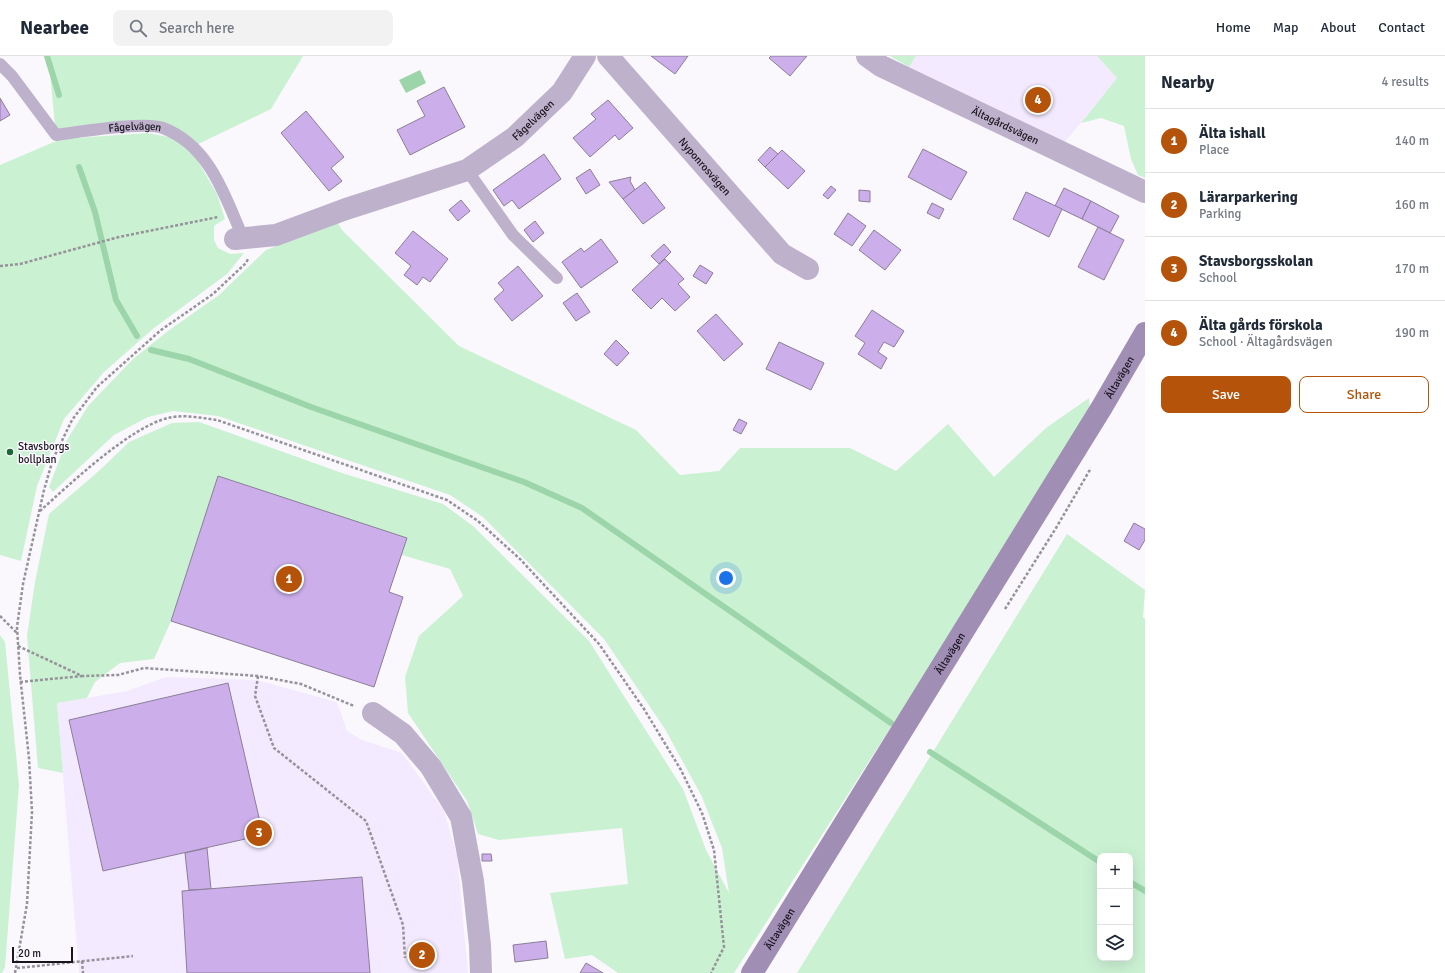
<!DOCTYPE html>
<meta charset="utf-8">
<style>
body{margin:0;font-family:Signika,sans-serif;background:#f2f2f3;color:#1f2937}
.controls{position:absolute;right:12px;bottom:12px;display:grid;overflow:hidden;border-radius:8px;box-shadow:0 4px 16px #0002}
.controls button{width:36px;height:36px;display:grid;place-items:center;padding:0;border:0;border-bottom:1px solid #e0e1e3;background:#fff;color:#1f2937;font:20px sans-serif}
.scale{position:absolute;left:12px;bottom:10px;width:61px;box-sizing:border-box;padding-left:4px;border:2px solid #19141e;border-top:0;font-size:11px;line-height:14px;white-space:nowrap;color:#19141e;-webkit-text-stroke:3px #faf7fd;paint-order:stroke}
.you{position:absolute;left:726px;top:522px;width:14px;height:14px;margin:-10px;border:3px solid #fff;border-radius:50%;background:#1a73e8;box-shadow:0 0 0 6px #1a73e833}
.badge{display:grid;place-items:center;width:26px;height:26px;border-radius:50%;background:#b45309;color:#fff;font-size:13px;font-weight:700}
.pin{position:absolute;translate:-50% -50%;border:2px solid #fff;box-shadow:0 1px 4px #0006}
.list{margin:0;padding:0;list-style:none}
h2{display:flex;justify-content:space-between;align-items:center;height:52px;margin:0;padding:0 16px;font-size:17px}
h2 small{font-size:13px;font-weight:400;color:#747a83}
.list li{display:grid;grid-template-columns:26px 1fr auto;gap:12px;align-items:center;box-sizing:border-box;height:64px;padding:0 16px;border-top:1px solid #e0e1e3}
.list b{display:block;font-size:15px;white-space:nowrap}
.list p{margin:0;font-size:13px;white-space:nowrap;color:#747a83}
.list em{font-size:13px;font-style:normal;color:#747a83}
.actions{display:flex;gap:8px;padding:12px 16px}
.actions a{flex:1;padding:9px 0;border:1px solid #b45309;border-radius:8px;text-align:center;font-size:14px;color:#b45309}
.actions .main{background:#b45309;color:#fff}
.icon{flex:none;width:22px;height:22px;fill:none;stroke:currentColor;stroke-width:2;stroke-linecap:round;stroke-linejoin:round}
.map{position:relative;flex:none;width:1145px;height:917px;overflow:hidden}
header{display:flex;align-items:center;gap:24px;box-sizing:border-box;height:56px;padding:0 20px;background:#fff;border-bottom:1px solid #e0e1e3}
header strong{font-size:19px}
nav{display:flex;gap:22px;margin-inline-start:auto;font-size:14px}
.search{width:280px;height:36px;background:#f2f2f3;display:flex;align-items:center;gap:10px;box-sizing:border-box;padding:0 14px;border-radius:8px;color:#747a83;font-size:15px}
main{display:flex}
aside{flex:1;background:#fff}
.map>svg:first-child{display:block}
.built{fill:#f4eaff}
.green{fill:#cbf1d3;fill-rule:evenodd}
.water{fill:#9bd5a9}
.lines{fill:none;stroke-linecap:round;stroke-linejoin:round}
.stream{stroke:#9bd5a9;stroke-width:6}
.building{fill:#ccafea;stroke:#8a7e97}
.path{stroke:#96929a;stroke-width:2.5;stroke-dasharray:3 2;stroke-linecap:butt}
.service{stroke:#beb1cb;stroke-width:12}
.minor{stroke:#beb1cb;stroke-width:22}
.secondary{stroke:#a18eb4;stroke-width:22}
.poi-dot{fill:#1b6837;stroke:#faf7fd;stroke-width:1.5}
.labels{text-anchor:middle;stroke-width:3;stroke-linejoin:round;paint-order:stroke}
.street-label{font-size:11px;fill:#19141e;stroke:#faf7fd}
.poi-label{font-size:11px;fill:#19141e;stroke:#faf7fd;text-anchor:start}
</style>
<header>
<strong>Nearbee</strong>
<div class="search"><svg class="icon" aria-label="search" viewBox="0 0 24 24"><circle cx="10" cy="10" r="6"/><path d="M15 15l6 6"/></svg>Search here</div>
<nav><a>Home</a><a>Map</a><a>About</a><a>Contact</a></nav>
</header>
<main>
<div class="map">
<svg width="1145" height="917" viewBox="0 0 1145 917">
<rect width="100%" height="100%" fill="#faf7fd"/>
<g class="built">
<polygon points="916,0 1097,0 1117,22 1065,86 909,11"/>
<polygon points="166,621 257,624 337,646 347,675 362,684 402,697 444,755 457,799 468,917 79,917 57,647 127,635"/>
</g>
<g class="green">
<polygon points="46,0 303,0 271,53 192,91 162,71 56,79 49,8"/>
<polygon points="890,0 916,0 909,11"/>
<polygon points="1097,0 1145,0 1145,122 1138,119 1131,103 1124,70 1101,62 1081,67 1117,22"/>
<polygon points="148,77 173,82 196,102 217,138 225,163 214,170 214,184 218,192 230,198 244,197 227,218 154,272 104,316 64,363 37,430 21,505 0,499 0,109 61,83"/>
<polygon points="338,167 342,174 459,290 636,374 680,419 719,415 740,392 850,392 896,415 948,368 994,421 1046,372 1089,342 1090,359 734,917 618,917 592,899 565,903 550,837 628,828 622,772 499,784 478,778 467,745 408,657 405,621 419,580 463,540 450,513 402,499 407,482 218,421 171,565 154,603 120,607 95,626 87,642 57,647 63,717 38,712 27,580 35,526 49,458 100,414 129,386 172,367 199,366 342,417 443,448 473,470 589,585 683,733 706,794 729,837 722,792 702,741 665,673 604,583 483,461 450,439 218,360 173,355 148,361 114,379 53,436 49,431 67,384 88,350 133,303 168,275 219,239 266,194"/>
<path d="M 1067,478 L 1145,534 L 1143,561 L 1145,563 L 1145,917 L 797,917 ZM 1100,800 L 1130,800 L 1130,902 L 1100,902 Z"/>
<polygon points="0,579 5,586 19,729 5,911 2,917 0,917"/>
</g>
<polygon class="water" points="420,14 426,27 406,37 399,24"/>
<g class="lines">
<g class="stream">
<polyline points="47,0 59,39"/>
<polyline points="79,111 95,156 116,244 137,280"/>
<polyline points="151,294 189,303 311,351 524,426 582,452 891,667"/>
<polyline points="930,696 1100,806"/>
<polyline points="1130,826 1145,835"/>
</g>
</g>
<g class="building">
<polygon points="651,0 688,0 675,18"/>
<polygon points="771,0 807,0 790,20 769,2"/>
<polygon points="444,31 465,71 410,99 397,74 425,60 417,45"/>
<polygon points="0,42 10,59 0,65"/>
<polygon points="608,44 633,72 619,84 615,79 590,101 573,82 596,63 591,58"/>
<polygon points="306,55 344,101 331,112 342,125 329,135 281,77"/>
<polygon points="770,91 778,98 765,111 758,104"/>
<polygon points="923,93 967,116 951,144 908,121"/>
<polygon points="782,94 805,115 788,133 765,111"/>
<polygon points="544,98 561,123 519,153 512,144 504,150 493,134"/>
<polygon points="590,113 600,129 586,138 576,122"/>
<polygon points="631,121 630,125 635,134 623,143 609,126"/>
<polygon points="645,126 665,152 643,168 623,143"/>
<polygon points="831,130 836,134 828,143 823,139"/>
<polygon points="1064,132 1091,145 1082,163 1055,150"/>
<polygon points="859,134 870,135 870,146 859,145"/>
<polygon points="1026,136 1062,153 1049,181 1013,163"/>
<polygon points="461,144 470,155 458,165 449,154"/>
<polygon points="1091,145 1119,160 1110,177 1082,163"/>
<polygon points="932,147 944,153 939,163 927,157"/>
<polygon points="848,157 866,170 852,190 834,178"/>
<polygon points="535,165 544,177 533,186 524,174"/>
<polygon points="1098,171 1124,184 1104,224 1078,211"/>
<polygon points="874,174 901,194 885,214 859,194"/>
<polygon points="413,175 448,203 430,226 423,221 417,229 404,219 411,210 395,197"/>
<polygon points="601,183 618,206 581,232 562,206 581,192 584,196"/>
<polygon points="664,188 671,196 659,208 651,200"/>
<polygon points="665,203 684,223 678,228 690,241 675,255 662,242 651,253 632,234"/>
<polygon points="700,209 713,217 706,228 693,220"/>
<polygon points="518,210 543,240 512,265 494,243 504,234 498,227"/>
<polygon points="577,237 590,256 576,265 563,247"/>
<polygon points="872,254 904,275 894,291 884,286 878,296 887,302 881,313 858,298 865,287 855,280"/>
<polygon points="716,258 743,288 724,305 697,275"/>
<polygon points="616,284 629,297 617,310 604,298"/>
<polygon points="779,286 824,307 811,334 766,313"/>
<polygon points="739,363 747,367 741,378 733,374"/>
<polygon points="218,420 407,482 389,536 403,541 374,631 171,565"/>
<polygon points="1134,467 1145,473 1145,484 1139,494 1124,485"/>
<polygon points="228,627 263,779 103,815 69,664"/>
<polygon points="207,792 211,833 189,834 185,797"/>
<polygon points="482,798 491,798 492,805 482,805"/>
<polygon points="362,821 370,917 187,917 182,835"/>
<polygon points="546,885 548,902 515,906 513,889"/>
<polygon points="586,907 603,917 580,917"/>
</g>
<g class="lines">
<g class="path">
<polyline points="0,210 20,208 119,181 218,161"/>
<path d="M 40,455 C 70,428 130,371 168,362 C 183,358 201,362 217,364 L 447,444 L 478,465 L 520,503 L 599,588 L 644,653 L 681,714 L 702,757 L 714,794 L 724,891 L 711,917"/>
<polyline points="1005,553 1056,472 1091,412"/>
<polyline points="0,560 17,577"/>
<polyline points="18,590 82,620 118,619 144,612 258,620 301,628 354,650"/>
<polyline points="258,620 255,640 274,692 366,765 403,869 405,902"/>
<polyline points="20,626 82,620"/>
<polyline points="82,905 83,917"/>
<polyline points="17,912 133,900"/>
<polyline points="15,917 27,848 32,756 29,702 20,619 17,571 23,528 44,434 53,403 72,364 97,331 161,274 213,238 246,207 248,203"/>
</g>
<g class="service">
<path id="s1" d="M 0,8 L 12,20 L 56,79 C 79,76 144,65 163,72 C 210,90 225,140 243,182"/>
<polyline points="467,114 513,179 557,222"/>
</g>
<g class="minor">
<path id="s2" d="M 608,0 L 782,198 L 808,213"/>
<path id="s3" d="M 867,0 L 881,10 L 1145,136"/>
<path id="s4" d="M 235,183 L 276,179 L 346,153 L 467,114 L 515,81 L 562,36 L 585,0"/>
<polyline points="373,657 403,678 431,711 461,761 473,825 480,889 481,917"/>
</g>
<path class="secondary" id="s5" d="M 752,917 L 1102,351 L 1145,277"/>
</g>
<circle class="poi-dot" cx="10" cy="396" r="4"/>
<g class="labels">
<g class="street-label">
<text dy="4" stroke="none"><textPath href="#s4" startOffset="326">Fågelvägen</textPath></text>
<text dy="4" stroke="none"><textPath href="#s3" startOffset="155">Ältagårdsvägen</textPath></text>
<text dy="4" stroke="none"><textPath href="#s1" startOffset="170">Fågelvägen</textPath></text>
<text dy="4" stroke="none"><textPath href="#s2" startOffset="147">Nyponrosvägen</textPath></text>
<text dy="4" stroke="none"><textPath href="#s5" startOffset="700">Ältavägen</textPath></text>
<text dy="4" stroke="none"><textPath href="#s5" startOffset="376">Ältavägen</textPath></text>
<text dy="4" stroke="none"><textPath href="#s5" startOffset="52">Ältavägen</textPath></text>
</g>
<g class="poi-label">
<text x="18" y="394">Stavsborgs<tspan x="18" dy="13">bollplan</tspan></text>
</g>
</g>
</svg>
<div class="controls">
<button>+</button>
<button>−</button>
<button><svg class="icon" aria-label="layers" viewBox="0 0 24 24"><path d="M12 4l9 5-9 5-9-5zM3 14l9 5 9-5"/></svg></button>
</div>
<div class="scale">20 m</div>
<div class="you"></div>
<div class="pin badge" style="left:289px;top:523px">1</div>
<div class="pin badge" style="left:422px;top:899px">2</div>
<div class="pin badge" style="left:259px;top:777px">3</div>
<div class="pin badge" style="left:1038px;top:44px">4</div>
</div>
<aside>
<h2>Nearby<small>4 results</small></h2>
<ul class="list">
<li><span class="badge">1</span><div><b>Älta ishall</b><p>Place</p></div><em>140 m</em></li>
<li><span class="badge">2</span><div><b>Lärarparkering</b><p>Parking</p></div><em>160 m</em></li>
<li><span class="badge">3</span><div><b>Stavsborgsskolan</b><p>School</p></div><em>170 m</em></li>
<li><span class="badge">4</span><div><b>Älta gårds förskola</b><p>School · Ältagårdsvägen</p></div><em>190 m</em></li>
</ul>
<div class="actions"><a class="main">Save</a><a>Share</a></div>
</aside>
</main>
